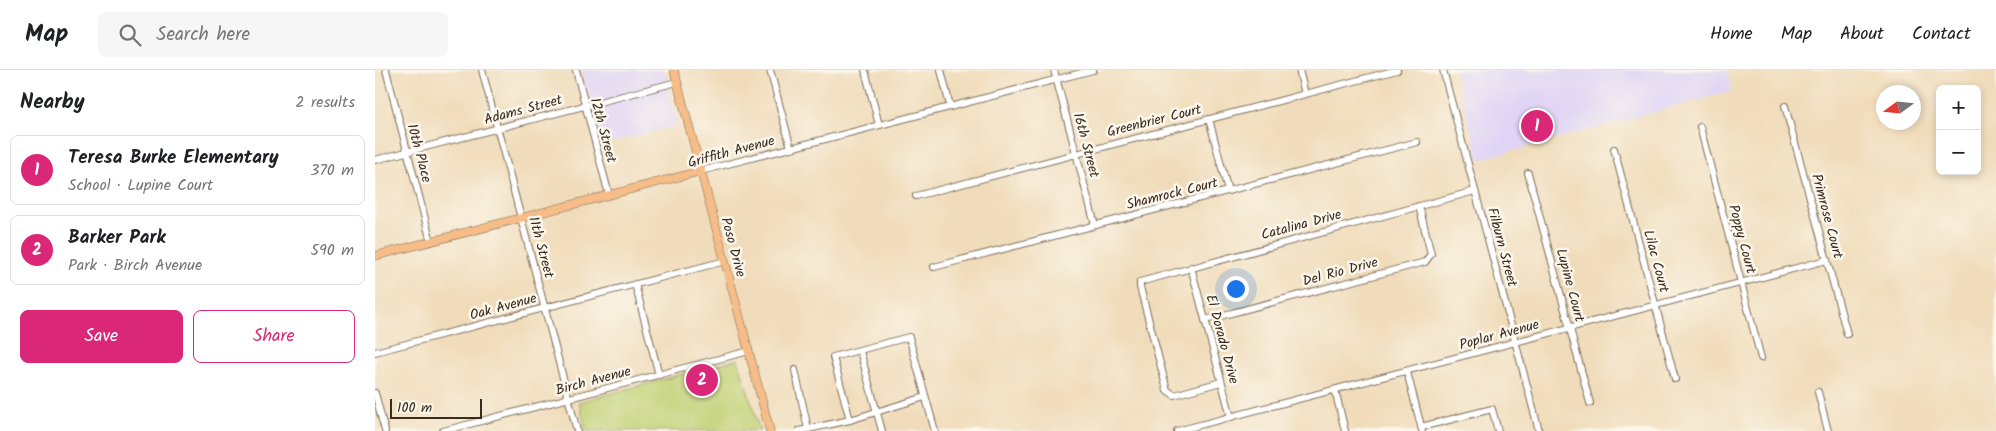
<!DOCTYPE html>
<meta charset="utf-8">
<style>
body{margin:0;font-family:Kalam,sans-serif;background:#f6f6f6;color:#202124}
.controls{position:absolute;right:15px;top:15px;display:grid;overflow:hidden;border-radius:8px;box-shadow:0 2px 8px #0003}
.controls button{width:45px;height:45px;display:grid;place-items:center;padding:0;border:0;border-bottom:1px solid #e0e0e0;background:#fff;color:#202124;font:25px sans-serif}
.compass{position:absolute;left:1501px;top:15px;width:45px;height:45px;border-radius:50%;background:#fff;box-shadow:0 2px 8px #0003;rotate:255deg}
.scale{position:absolute;left:15px;bottom:12px;width:92px;box-sizing:border-box;padding-left:5px;border:2px solid #3b2a1e;border-top:0;font-size:14px;line-height:18px;white-space:nowrap;color:#3b2a1e;-webkit-text-stroke:4px #fbf7ec;paint-order:stroke}
.you{position:absolute;left:860px;top:218px;width:18px;height:18px;margin:-12px;border:4px solid #fff;border-radius:50%;background:#1a73e8;box-shadow:0 0 0 8px #1a73e833}
.badge{display:grid;place-items:center;width:32px;height:32px;border-radius:50%;background:#db2777;color:#fff;font-size:16px;font-weight:700}
.pin{position:absolute;translate:-50% -50%;border:2px solid #fff;box-shadow:0 1px 5px #0006}
.list{margin:0;padding:0;list-style:none}
h2{display:flex;justify-content:space-between;align-items:center;height:65px;margin:0;padding:0 20px;font-size:21px}
h2 small{font-size:16px;font-weight:400;color:#757577}
.list li{display:grid;grid-template-columns:32px 1fr auto;gap:15px;align-items:center;box-sizing:border-box;height:70px;margin:0 10px 10px;padding:0 10px;border:1px solid #e0e0e0;border-radius:8px}
.list b{display:block;font-size:19px;white-space:nowrap}
.list p{margin:0;font-size:16px;white-space:nowrap;color:#757577}
.list em{font-size:16px;font-style:normal;color:#757577}
.actions{display:flex;gap:10px;padding:15px 20px}
.actions a{flex:1;padding:11px 0;border:1px solid #db2777;border-radius:8px;text-align:center;font-size:18px;color:#db2777}
.actions .main{background:#db2777;color:#fff}
.icon{flex:none;width:28px;height:28px;fill:none;stroke:currentColor;stroke-width:2;stroke-linecap:round;stroke-linejoin:round}
.map{position:relative;flex:none;width:1621px;height:361px;overflow:hidden}
header{display:flex;align-items:center;gap:30px;box-sizing:border-box;height:70px;padding:0 25px;background:#fff;border-bottom:1px solid #e0e0e0}
header strong{font-size:24px}
nav{display:flex;gap:28px;margin-inline-start:auto;font-size:18px}
.search{width:350px;height:45px;background:#f6f6f6;display:flex;align-items:center;gap:12px;box-sizing:border-box;padding:0 18px;border-radius:8px;color:#757577;font-size:19px}
main{display:flex}
aside{flex:1;background:#fff}
.map>svg:first-child{display:block}
.built{fill:#dfd4f5}
.green{fill:#c0d072;stroke:#7e7d48}
.lines{fill:none;stroke-linecap:round;stroke-linejoin:round}
.minor-casing{stroke:#7a6855;stroke-width:8}
.major-casing{stroke:#7a6855;stroke-width:9}
.minor{stroke:#fff;stroke-width:6}
.major{stroke:#f7bd88;stroke-width:8}
.labels{text-anchor:middle;stroke-width:5;stroke-linejoin:round;paint-order:stroke}
.street-label{font-size:14px;fill:#3b2a1e;stroke:#fbf7ec}
</style>
<header>
<strong>Map</strong>
<div class="search"><svg class="icon" aria-label="search" viewBox="0 0 24 24"><circle cx="10" cy="10" r="6"/><path d="M15 15l6 6"/></svg>Search here</div>
<nav><a>Home</a><a>Map</a><a>About</a><a>Contact</a></nav>
</header>
<main>
<aside>
<h2>Nearby<small>2 results</small></h2>
<ul class="list">
<li><span class="badge">1</span><div><b>Teresa Burke Elementary</b><p>School · Lupine Court</p></div><em>370 m</em></li>
<li><span class="badge">2</span><div><b>Barker Park</b><p>Park · Birch Avenue</p></div><em>590 m</em></li>
</ul>
<div class="actions"><a class="main">Save</a><a>Share</a></div>
</aside>
<div class="map">
<svg width="1621" height="361" viewBox="0 0 1621 361">
<rect width="100%" height="100%" fill="#fbf7ec"/>
<filter id="ink" filterUnits="userSpaceOnUse"><feTurbulence type="fractalNoise" baseFrequency=".02" numOctaves="2"/><feDisplacementMap in="SourceGraphic" scale="10" xChannelSelector="R" yChannelSelector="G"/><feConvolveMatrix kernelMatrix="1 2 1 2 8 2 1 2 1" color-interpolation-filters="sRGB"/></filter>
<filter id="wash" filterUnits="userSpaceOnUse"><feTurbulence type="fractalNoise" baseFrequency=".0096" numOctaves="4" result="noise"/><feDisplacementMap in="SourceGraphic" scale="20" xChannelSelector="R" yChannelSelector="G"/><feGaussianBlur stdDeviation="1.12" result="paint"/><feColorMatrix in="noise" values="0 0 0 0 0 0 0 0 0 0 0 0 0 0 0 0 0 1.4 0 .05"/><feComposite in="paint" operator="in"/></filter>
<g filter="url(#wash)">
<rect width="100%" height="100%" fill="#f0dcba"/>
<g class="built">
<polygon points="206,0 289,0 303,55 226,75"/>
<polygon points="1079,0 1352,0 1357,21 1104,90"/>
</g>
<polygon class="green" points="363,289 385,361 211,361 204,332"/>
</g>
<g filter="url(#ink)">
<g class="lines">
<g class="minor-casing">
<g id="minor">
<polyline points="11,0 56,172"/>
<polyline points="107,0 202,361"/>
<polyline points="201,0 234,125"/>
<polyline points="395,0 416,78"/>
<polyline points="490,0 504,55"/>
<polyline points="566,0 575,36"/>
<polyline points="679,0 720,155"/>
<polyline points="924,0 930,24"/>
<polyline points="1068,0 1164,361"/>
<polyline points="1410,36 1472,264"/>
<polyline points="834,49 853,121"/>
<polyline points="1325,57 1386,288"/>
<polyline points="1239,79 1300,309"/>
<polyline points="0,90 302,12"/>
<polyline points="326,101 718,0"/>
<polyline points="1153,103 1215,333"/>
<polyline points="541,126 1022,0"/>
<polyline points="559,197 1042,72"/>
<polyline points="816,197 856,347"/>
<polyline points="260,214 284,305"/>
<polyline points="830,250 1050,192 1056,184 1044,136"/>
<polyline points="485,281 507,361"/>
<polyline points="0,282 350,191"/>
<polyline points="420,300 433,359"/>
<polyline points="1032,302 1047,360"/>
<polyline points="846,312 799,325 792,320 765,217 765,212 1100,121"/>
<polyline points="960,320 970,361"/>
<polyline points="1443,322 1453,361"/>
<polyline points="0,323 10,361"/>
<polyline points="475,350 458,287 534,267 560,361"/>
<polyline points="1046,357 1117,339 1123,361"/>
<polyline points="68,361 374,281"/>
<polyline points="424,361 475,350 550,327"/>
<polyline points="802,361 1452,190"/>
</g>
</g>
<g class="major-casing">
<g id="major">
<polyline points="299,0 395,361"/>
<polyline points="0,186 326,101"/>
</g>
</g>
<use href="#minor" class="minor"/>
<use href="#major" class="major"/>
</g>
</g>
<g class="labels">
<g class="street-label">
<text transform="translate(148 39) rotate(-15)" y="5">Adams Street</text>
<text transform="translate(779 50) rotate(-14)" y="5">Greenbrier Court</text>
<text transform="translate(229 60) rotate(75)" y="5">12th Street</text>
<text transform="translate(712 75) rotate(75)" y="5">16th Street</text>
<text transform="translate(356 81) rotate(-15)" y="5">Griffith Avenue</text>
<text transform="translate(45 83) rotate(75)" y="5">10th Place</text>
<text transform="translate(797 123) rotate(-14)" y="5">Shamrock Court</text>
<text transform="translate(1453 146) rotate(75)" y="5">Primrose Court</text>
<text transform="translate(926 154) rotate(-15)" y="5">Catalina Drive</text>
<text transform="translate(1368 169) rotate(75)" y="5">Poppy Court</text>
<text transform="translate(167 177) rotate(75)" y="5">11th Street</text>
<text transform="translate(359 177) rotate(75)" y="5">Poso Drive</text>
<text transform="translate(1128 177) rotate(75)" y="5">Filburn Street</text>
<text transform="translate(1282 191) rotate(75)" y="5">Lilac Court</text>
<text transform="translate(965 201) rotate(-15)" y="5">Del Rio Drive</text>
<text transform="translate(1196 215) rotate(75)" y="5">Lupine Court</text>
<text transform="translate(128 236) rotate(-15)" y="5">Oak Avenue</text>
<text transform="translate(1124 264) rotate(-15)" y="5">Poplar Avenue</text>
<text transform="translate(848 269) rotate(75)" y="5">El Dorado Drive</text>
<text transform="translate(218 310) rotate(-15)" y="5">Birch Avenue</text>
</g>
</g>
</svg>
<div class="controls">
<button>+</button>
<button>−</button>
</div>
<svg class="compass" viewBox="-18 -18 36 36"><path d="M0-13l5 13h-10z" fill="#e53935"/><path d="M0 13l5-13h-10z" fill="#757577"/></svg>
<div class="scale">100 m</div>
<div class="you"></div>
<div class="pin badge" style="left:1162px;top:56px">1</div>
<div class="pin badge" style="left:327px;top:310px">2</div>
</div>
</main>
